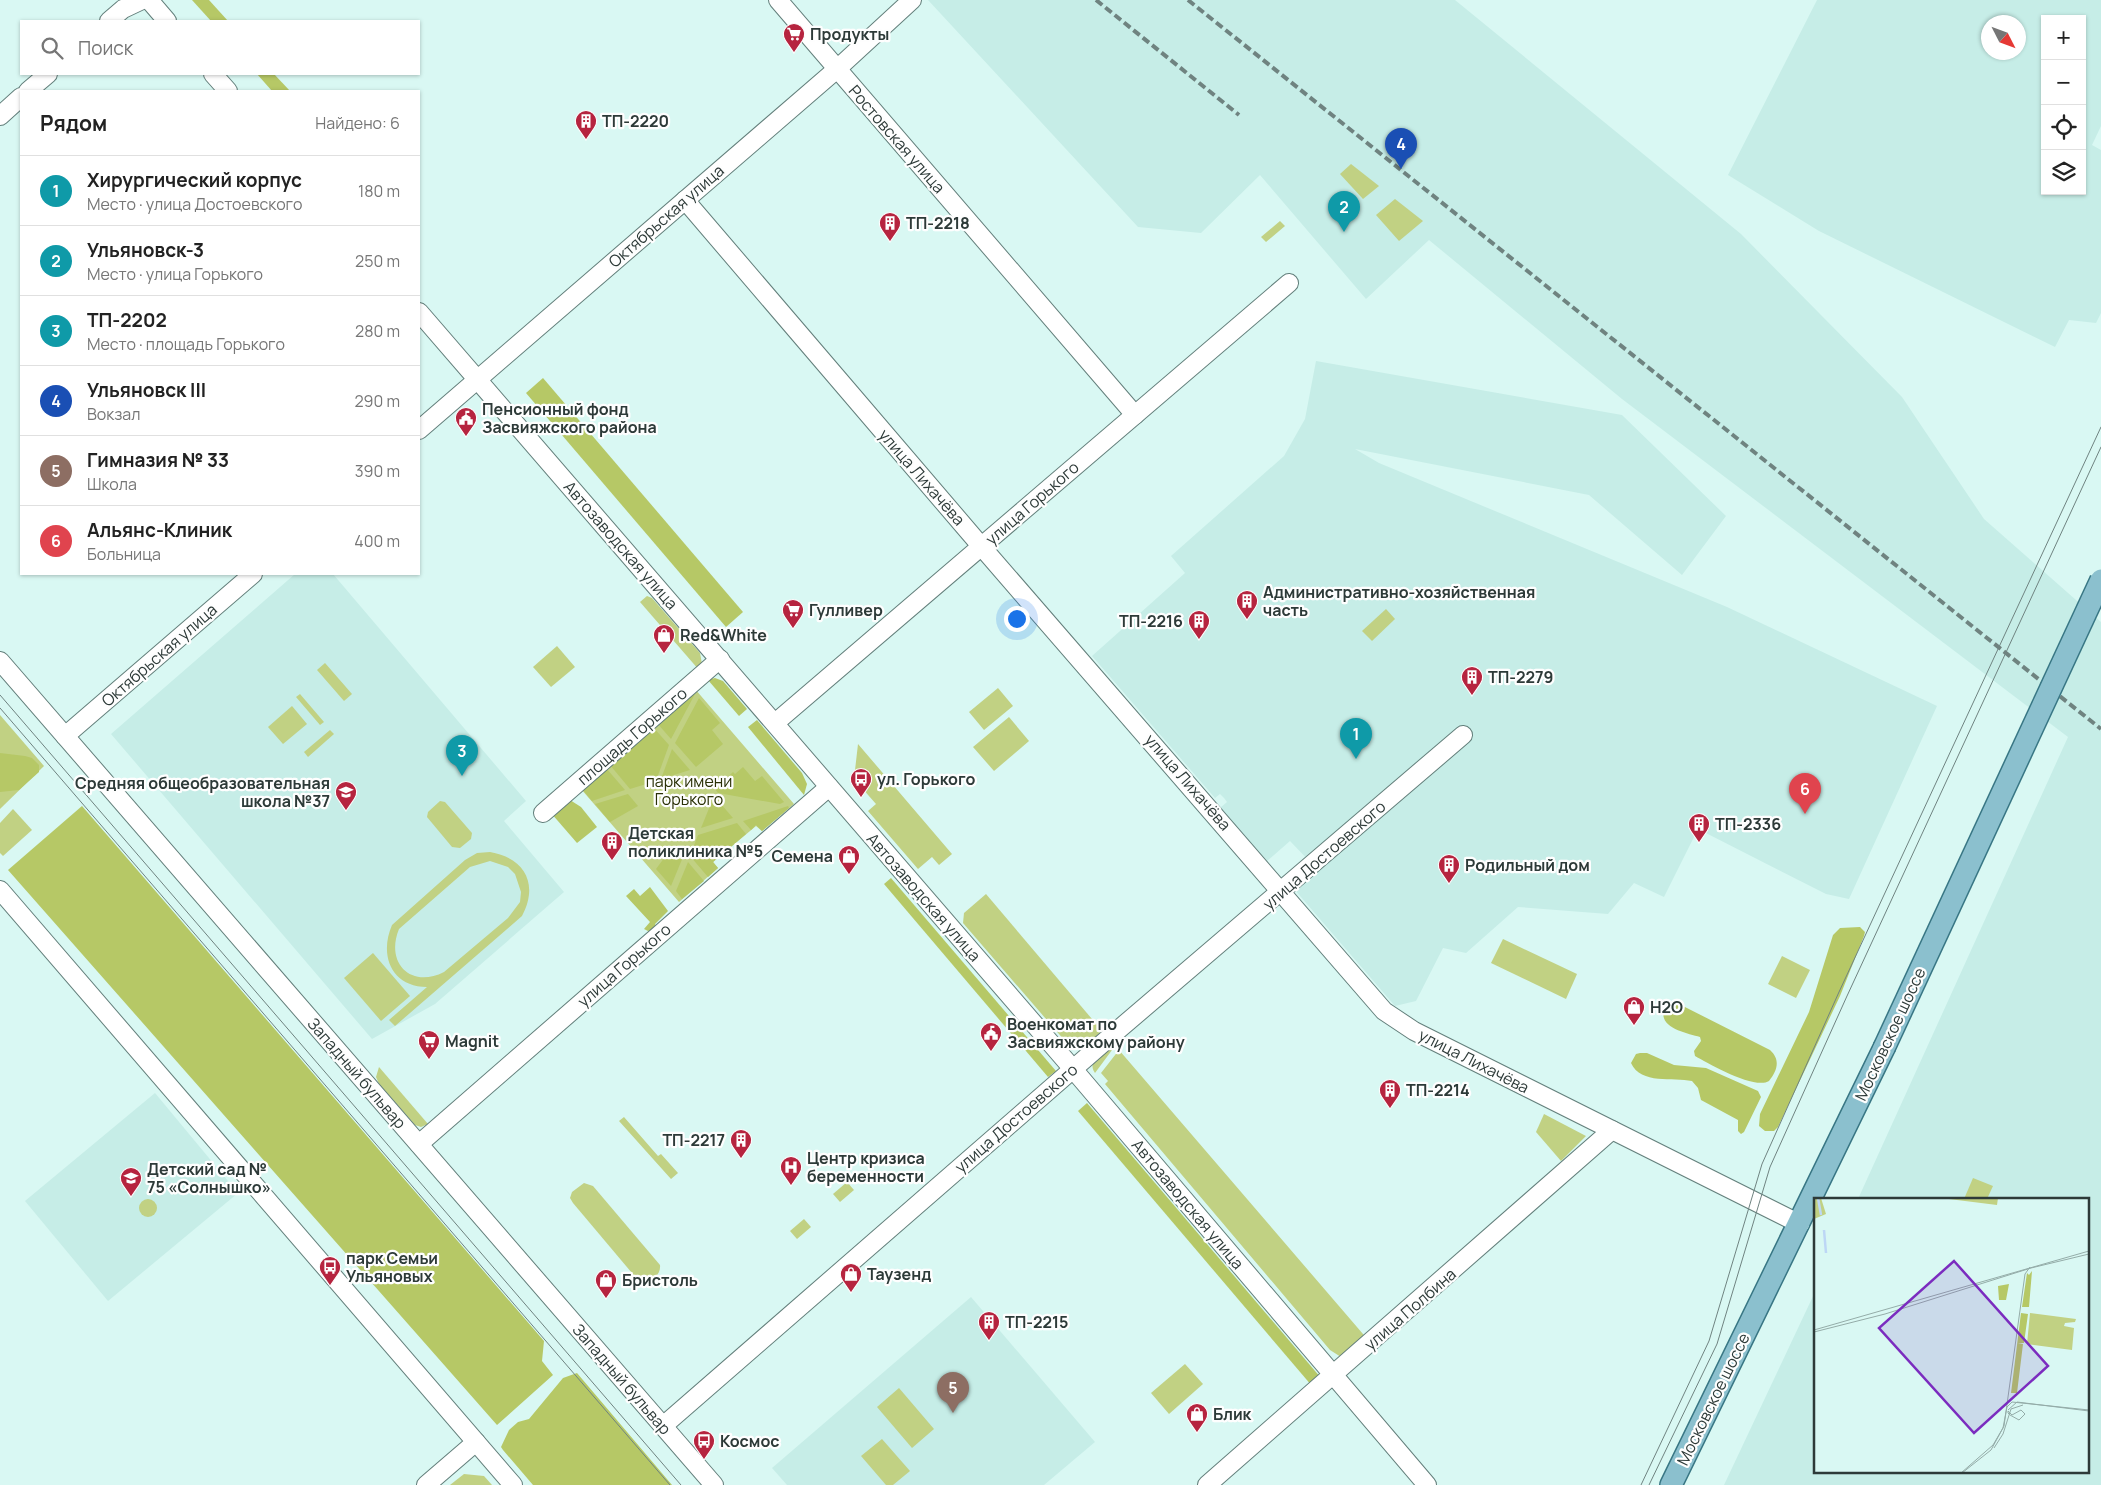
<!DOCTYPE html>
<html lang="ru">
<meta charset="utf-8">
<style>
body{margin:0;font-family:Manrope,sans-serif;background:#f2f2f2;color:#222}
.controls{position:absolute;right:15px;top:15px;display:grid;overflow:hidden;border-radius:0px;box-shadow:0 1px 4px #0004}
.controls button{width:45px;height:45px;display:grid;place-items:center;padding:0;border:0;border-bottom:1px solid #e0e0e0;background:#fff;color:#222;font:25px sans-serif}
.compass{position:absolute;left:1981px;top:15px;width:45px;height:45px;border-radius:50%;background:#fff;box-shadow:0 1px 4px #0004;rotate:132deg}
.you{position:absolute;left:1016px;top:618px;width:18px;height:18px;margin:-12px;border:4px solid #fff;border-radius:50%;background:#1a73e8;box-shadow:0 0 0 8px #1a73e833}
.badge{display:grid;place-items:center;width:32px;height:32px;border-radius:50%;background:#ea580c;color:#fff;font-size:16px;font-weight:700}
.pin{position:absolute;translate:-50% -41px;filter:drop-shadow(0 1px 2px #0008)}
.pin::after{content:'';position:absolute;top:26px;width:18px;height:15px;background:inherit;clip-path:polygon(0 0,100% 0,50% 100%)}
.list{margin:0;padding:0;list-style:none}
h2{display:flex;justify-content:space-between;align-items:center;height:65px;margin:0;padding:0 20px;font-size:21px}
h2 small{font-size:16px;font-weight:400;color:#767676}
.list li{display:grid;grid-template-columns:32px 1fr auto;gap:15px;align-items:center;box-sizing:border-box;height:70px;padding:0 20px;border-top:1px solid #e0e0e0}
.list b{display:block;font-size:19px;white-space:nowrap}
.list p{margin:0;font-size:16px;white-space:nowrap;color:#767676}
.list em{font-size:16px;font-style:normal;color:#767676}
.icon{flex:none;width:28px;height:28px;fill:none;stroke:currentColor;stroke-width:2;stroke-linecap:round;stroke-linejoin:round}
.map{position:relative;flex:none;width:2101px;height:1485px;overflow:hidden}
.search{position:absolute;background:#fff;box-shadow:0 1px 4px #0004;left:20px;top:20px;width:400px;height:55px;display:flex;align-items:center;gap:12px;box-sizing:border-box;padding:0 18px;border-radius:0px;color:#767676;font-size:19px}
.panel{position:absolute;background:#fff;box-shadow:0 1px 4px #0004;left:20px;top:90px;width:400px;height:485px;border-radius:0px}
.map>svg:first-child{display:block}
.built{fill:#c6ede7;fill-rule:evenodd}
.green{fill:#c1d183;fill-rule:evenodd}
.forest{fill:#b6c866}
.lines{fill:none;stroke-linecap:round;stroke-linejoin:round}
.minor-casing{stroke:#637f7b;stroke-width:20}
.major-casing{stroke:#387684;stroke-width:24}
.minor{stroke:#fff;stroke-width:18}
.major{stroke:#8bc0ce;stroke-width:21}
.tram{stroke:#6f8380;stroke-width:1}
.rail{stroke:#6f8380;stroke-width:4;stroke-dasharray:8 4;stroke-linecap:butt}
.major-bridge-casing{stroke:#387684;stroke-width:24;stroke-linecap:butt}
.major-bridge{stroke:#8bc0ce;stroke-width:21}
.labels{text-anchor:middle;stroke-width:4.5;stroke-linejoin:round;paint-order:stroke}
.poi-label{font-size:16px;font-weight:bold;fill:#2d3a38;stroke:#fefefe;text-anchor:start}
.street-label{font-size:16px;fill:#2d3a38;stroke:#fefefe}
.park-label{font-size:16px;fill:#2a3006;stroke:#fefefe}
.inset-river{fill:none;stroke:#bdd7f5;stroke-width:2.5}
.inset-road{fill:none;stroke:#94aca8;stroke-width:1}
.view{fill:#7b2cbf;fill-opacity:0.15;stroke:#7b2cbf;stroke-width:2.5}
.inset-edge{fill:none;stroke:#2d3a38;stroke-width:2.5}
</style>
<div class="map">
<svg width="2101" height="1485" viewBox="0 0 2101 1485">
<rect width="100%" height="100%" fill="#d9f8f3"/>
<g class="built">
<polygon points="928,0 1455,0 1741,234 1902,397 1984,519 2101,622 2101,1485 1724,1485 1815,1292 1815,1471 2087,1471 2087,1199 1858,1199 2068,737 1622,399 1429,240 1366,299 1260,175 1201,233 1138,227"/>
<path d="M 1817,0 L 2101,0 L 2101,126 L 2092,145 L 2101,150 L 2101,313 L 2096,323 L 2069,320 L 2055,347 L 1819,231 L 1728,175 ZM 2045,19 L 2082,19 L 2082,191 L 2045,191 ZM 2018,22 L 2018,52 L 1988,52 L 1988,22 Z"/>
<polygon points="1316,361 1622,415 1726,516 1682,575 1589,495 1355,449 1379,463 1727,607 1937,706 1849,899 1826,894 1698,829 1664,897 1634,883 1608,914 1518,907 1466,953 1443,948 1416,1001 1395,1006 1294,889 1312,864 1290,841 1267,861 1220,808 1227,802 1224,798 1220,794 1215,798 1092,656 1185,573 1171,556 1284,456 1305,419"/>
<polygon points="295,574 333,574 526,801 504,821 564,892 435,1004 372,1039 111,734"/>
<polygon points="155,1093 238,1193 108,1301 25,1201"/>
<polygon points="971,1297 1095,1442 1044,1485 787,1485 772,1468"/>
</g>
<g class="green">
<polygon points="1351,164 1379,186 1363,199 1340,174"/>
<polygon points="1395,199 1423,221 1399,241 1376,215"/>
<polygon points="1280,221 1285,226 1266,242 1261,237"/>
<polygon points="647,596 652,598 700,653 702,664 699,670 640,602"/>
<polygon points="1386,609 1395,619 1372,641 1362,631"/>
<polygon points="557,646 575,667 551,687 533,667"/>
<polygon points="325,663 352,694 344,701 317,670"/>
<polygon points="998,688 1013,706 984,730 969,712"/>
<polygon points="695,689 794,804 762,831 756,826 713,862 718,868 679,902 581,789"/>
<polygon points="300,694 324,722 320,725 296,697"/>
<polygon points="292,706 307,724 283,744 268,727"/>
<polygon points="0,715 44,766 0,809"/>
<polygon points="1009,717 1029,741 994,771 973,747"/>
<polygon points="330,730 334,734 308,757 304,752"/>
<polygon points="858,744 952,854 939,865 932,857 918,869 868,811 876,804 854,779"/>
<polygon points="440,801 445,802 472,833 471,839 460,848 452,847 427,817 428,812"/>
<polygon points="13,809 32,830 3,856 0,853 0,823"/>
<path d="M 490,852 C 525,858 539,884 522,916 L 395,1026 L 389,1020 L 427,987 C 391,987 379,955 392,925 L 465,860 L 477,853 ZM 490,861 L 508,867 L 515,874 L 521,892 L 520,902 L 508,918 L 444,972 C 411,989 385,963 399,929 L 470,867 Z"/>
<polygon points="986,894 1103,1032 1092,1041 1076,1046 1065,1041 963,923 964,913"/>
<polygon points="1503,939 1577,974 1566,999 1491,963"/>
<polygon points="373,953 410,996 381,1021 344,978"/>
<polygon points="1782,956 1810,970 1796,998 1768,984"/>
<path d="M 1113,1042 L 1115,1046 L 1095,1073 C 1086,1060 1104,1051 1113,1042 Z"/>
<polygon points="1119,1050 1369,1341 1341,1357 1330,1350 1105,1084 1108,1081 1101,1073"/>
<polygon points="379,1067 428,1124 421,1127 415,1125 379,1084 376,1077"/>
<polygon points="1544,1114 1586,1136 1561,1161 1536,1132"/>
<polygon points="624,1117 658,1156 661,1154 678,1173 671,1179 619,1121"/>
<polygon points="1973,1178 1993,1186 1987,1199 1964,1199"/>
<polygon points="847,1182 854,1190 840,1202 833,1194"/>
<path d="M 584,1183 L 593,1186 L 660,1265 C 661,1275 652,1281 643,1282 L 637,1279 L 573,1203 L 570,1198 L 572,1192 Z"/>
<circle cx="148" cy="1208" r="9"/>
<polygon points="804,1219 811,1227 797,1239 790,1231"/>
<polygon points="1185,1364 1203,1384 1169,1414 1151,1393"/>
<polygon points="899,1388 934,1429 912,1448 877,1407"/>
<polygon points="882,1439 910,1471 893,1485 886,1485 861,1456"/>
<polygon points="464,1474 484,1476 492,1485 450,1485"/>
</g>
<g class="forest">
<polygon points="192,0 209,0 228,21 211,21"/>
<polygon points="257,74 274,74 290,91 272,91"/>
<polygon points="543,378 743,612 726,627 526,393"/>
<polygon points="715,678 723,681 747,709 739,716 708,680"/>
<polygon points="694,693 695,694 671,739 657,723"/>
<polygon points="699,698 720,723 712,730 723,744 696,767 675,743"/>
<polygon points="757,720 802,773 807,784 804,795 748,727"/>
<polygon points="653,727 669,745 656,781 630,789 610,765"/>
<polygon points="672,749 690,770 661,779"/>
<polygon points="0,753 25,756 32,758 39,765 39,772 19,790 0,792"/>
<polygon points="743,767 755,781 762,776 784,802 780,804 718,793 715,789 733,772 735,774"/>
<polygon points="606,768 625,790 592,801 582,789"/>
<polygon points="628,794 638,806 610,822 595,804"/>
<polygon points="714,796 733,818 701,828"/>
<polygon points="570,800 581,807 597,827 577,843 551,813"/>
<polygon points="82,806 544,1341 542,1361 553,1375 497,1425 8,870"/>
<polygon points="788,806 789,808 762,831 756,825 751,830 743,821"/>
<polygon points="737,823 746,834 713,862 718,868 708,877 690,856 698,835"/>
<polygon points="673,846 683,857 671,886 656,869"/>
<polygon points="688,862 704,881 682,899 676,891"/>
<polygon points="891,878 1056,1071 1048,1077 884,884"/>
<polygon points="650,887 668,911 655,924 657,928 648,931 644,929 650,922 626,896 634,889 640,896"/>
<polygon points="1860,927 1865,932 1864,936 1840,996 1778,1127 1774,1131 1765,1131 1759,1126 1760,1114 1809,1012 1833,935 1840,928"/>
<path d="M 1675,1002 L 1770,1050 C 1781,1060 1777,1071 1769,1081 C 1755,1090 1709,1064 1695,1056 L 1694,1051 L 1701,1041 L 1700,1037 C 1686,1033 1654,1027 1666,1006 Z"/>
<path d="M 1640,1053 L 1647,1053 L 1674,1065 L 1706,1068 L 1758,1091 L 1761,1097 L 1744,1132 L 1741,1134 L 1738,1131 L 1738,1120 L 1701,1100 L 1698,1088 L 1692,1081 C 1673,1077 1641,1085 1631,1063 L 1636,1054 Z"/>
<polygon points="1087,1103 1321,1378 1312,1386 1078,1111"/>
<polygon points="577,1373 672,1485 533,1485 503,1450 501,1447 509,1430 518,1422 529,1419 563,1378"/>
</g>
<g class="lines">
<g class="minor-casing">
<g id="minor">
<polyline points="149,0 167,21"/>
<polyline points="778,0 1135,415"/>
<polyline points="109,21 123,9 142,0"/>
<polyline points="213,74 228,91"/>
<polyline points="28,91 48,74"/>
<polyline points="0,116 21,97"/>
<polyline points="685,200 981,546 1384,1011 1414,1031 1800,1224"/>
<polyline points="419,312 1073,1069 1427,1485"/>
<polyline points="419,430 837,69 912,0"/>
<polyline points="0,661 714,1485"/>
<polyline points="775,723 1289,283"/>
<polyline points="65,736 253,574"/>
<polyline points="543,813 720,659"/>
<polyline points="0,890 513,1485"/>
<polyline points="419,1144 829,787"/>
<polyline points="663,1426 1111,1036 1463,735"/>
<polyline points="426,1485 476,1442"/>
<polyline points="1207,1485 1612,1130"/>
</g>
</g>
<g class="major-casing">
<polyline id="major" points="1671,1485 1884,1048"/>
</g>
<use href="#minor" class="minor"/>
<use href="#major" class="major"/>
<g class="tram">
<polyline points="0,695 681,1485"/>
<polyline points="0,708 670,1485"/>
<polyline points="1641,1485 1709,1341 1762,1164 1839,992 2101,427"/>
<polyline points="1649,1485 1717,1344 1770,1167 1847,996 2101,447"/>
</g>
<g class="rail">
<polyline points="1096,0 1239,115"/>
<polyline points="1188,0 2101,729"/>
</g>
<g class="major-bridge-casing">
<polyline id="major-bridge" points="1884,1048 2101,580"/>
</g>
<use href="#major-bridge" class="major-bridge"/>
</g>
<defs>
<g id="supermarket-pin" transform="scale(1.125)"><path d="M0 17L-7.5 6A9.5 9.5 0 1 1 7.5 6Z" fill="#b6243f" stroke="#fefefe"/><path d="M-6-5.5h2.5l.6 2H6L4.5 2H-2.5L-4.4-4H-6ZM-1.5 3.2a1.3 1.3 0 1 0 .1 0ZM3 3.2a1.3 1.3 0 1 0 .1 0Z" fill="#fff"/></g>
<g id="building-pin" transform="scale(1.125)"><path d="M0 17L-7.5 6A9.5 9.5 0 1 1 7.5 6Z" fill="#b6243f" stroke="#fefefe"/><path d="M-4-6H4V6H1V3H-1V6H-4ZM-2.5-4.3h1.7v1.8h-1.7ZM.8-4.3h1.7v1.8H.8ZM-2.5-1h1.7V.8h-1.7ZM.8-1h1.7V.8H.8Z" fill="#fff"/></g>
<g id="civic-pin" transform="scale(1.125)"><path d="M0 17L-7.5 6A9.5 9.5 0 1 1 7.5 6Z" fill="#b6243f" stroke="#fefefe"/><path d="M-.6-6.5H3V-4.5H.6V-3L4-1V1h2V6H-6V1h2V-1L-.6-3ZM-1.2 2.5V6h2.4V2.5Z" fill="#fff"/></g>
<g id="shop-pin" transform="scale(1.125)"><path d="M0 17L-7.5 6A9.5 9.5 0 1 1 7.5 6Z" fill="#b6243f" stroke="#fefefe"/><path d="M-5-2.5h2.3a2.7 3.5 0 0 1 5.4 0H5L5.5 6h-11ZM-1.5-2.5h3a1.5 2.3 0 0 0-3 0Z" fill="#fff"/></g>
<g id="bus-pin" transform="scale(1.125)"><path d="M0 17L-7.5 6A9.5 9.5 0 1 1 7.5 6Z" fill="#b6243f" stroke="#fefefe"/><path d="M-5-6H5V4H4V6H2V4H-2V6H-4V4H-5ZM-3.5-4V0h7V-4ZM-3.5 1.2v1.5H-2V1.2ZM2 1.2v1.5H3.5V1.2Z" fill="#fff"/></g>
<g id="school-pin" transform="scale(1.125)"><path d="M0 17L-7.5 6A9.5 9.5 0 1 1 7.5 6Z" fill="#b6243f" stroke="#fefefe"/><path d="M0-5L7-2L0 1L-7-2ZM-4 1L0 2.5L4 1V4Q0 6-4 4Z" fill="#fff"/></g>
<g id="hospital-pin" transform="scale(1.125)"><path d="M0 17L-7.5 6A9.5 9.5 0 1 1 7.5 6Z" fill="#b6243f" stroke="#fefefe"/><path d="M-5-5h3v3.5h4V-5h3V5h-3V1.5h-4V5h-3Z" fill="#fff"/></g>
</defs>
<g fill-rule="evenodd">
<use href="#supermarket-pin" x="794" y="34"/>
<use href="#building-pin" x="586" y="121"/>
<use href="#building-pin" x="890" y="223"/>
<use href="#civic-pin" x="466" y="418"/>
<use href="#building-pin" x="1247" y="601"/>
<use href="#supermarket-pin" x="793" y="610"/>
<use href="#building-pin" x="1199" y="621"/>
<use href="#shop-pin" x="664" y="635"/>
<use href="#building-pin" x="1472" y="677"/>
<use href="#bus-pin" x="861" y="779"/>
<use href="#school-pin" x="346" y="792"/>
<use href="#building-pin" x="1699" y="824"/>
<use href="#building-pin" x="612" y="842"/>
<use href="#shop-pin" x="849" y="856"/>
<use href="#building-pin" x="1449" y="865"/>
<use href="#shop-pin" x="1634" y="1007"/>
<use href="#civic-pin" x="991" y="1033"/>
<use href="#supermarket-pin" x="429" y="1041"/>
<use href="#building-pin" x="1390" y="1090"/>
<use href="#building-pin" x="741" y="1140"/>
<use href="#hospital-pin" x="791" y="1167"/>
<use href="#school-pin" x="131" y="1178"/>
<use href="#bus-pin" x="330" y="1267"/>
<use href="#shop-pin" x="851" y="1274"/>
<use href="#shop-pin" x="606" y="1280"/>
<use href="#building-pin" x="989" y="1322"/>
<use href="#shop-pin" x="1197" y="1414"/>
<use href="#bus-pin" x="704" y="1441"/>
</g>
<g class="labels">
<g class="poi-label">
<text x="810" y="40">Продукты</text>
<text x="602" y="127">ТП-2220</text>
<text x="906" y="229">ТП-2218</text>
<text x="482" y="415">Пенсионный фонд<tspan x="482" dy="18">Засвияжского района</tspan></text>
<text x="1263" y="598">Административно-хозяйственная<tspan x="1263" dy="18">часть</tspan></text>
<text x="809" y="616">Гулливер</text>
<text x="1183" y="627" text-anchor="end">ТП-2216</text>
<text x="680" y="641">Red&amp;White</text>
<text x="1488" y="683">ТП-2279</text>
<text x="877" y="785">ул. Горького</text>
<text x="330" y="789" text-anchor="end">Средняя общеобразовательная<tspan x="330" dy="18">школа №37</tspan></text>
<text x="1715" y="830">ТП-2336</text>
<text x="628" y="839">Детская<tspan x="628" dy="18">поликлиника №5</tspan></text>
<text x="833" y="862" text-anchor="end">Семена</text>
<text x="1465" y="871">Родильный дом</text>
<text x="1650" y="1013">H2O</text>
<text x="1007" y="1030">Военкомат по<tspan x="1007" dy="18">Засвияжскому району</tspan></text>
<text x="445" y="1047">Magnit</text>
<text x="1406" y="1096">ТП-2214</text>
<text x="725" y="1146" text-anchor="end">ТП-2217</text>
<text x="807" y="1164">Центр кризиса<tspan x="807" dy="18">беременности</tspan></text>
<text x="147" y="1175">Детский сад №<tspan x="147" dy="18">75 «Солнышко»</tspan></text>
<text x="346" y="1264">парк Семьи<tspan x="346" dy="18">Ульяновых</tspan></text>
<text x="867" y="1280">Таузенд</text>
<text x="622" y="1286">Бристоль</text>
<text x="1005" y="1328">ТП-2215</text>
<text x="1213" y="1420">Блик</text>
<text x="720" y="1447">Космос</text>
</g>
<g class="street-label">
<text transform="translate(897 139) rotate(49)" y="6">Ростовская улица</text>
<text transform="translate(666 216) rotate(-41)" y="6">Октябрьская улица</text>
<text transform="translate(922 477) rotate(49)" y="6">улица Лихачёва</text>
<text transform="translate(1032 503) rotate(-41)" y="6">улица Горького</text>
<text transform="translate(621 545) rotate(49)" y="6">Автозаводская улица</text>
<text transform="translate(159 655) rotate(-41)" y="6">Октябрьская улица</text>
<text transform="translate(632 736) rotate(-41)" y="6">площадь Горького</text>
<text transform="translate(1188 782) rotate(49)" y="6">улица Лихачёва</text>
<text transform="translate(1324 855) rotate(-41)" y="6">улица Достоевского</text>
<text transform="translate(924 897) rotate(49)" y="6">Автозаводская улица</text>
<text transform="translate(624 965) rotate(-41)" y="6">улица Горького</text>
<text transform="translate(1890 1034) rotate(-65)" y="6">Московское шоссе</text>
<text transform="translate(1474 1061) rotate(27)" y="6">улица Лихачёва</text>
<text transform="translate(357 1073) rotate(49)" y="6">Западный бульвар</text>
<text transform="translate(1016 1118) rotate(-41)" y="6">улица Достоевского</text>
<text transform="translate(1188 1204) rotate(50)" y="6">Автозаводская улица</text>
<text transform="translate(1410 1309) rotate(-41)" y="6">улица Полбина</text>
<text transform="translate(622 1379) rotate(49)" y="6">Западный бульвар</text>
<text transform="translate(1713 1399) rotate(-64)" y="6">Московское шоссе</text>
</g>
<g class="park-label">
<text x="689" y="787">парк имени<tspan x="689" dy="18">Горького</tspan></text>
</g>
</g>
<g transform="translate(1814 1198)">
<rect width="275" height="275" fill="#d9f8f3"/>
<path d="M 0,0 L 7,0 L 12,16 L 0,21 ZM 127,0 L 184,0 L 183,7 ZM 216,115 L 262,121 L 261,124 L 251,125 L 250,128 L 260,130 L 258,152 L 213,146 Z" fill="#c1d183"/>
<path d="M 218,73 L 215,109 L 208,109 L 213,75 L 215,77 ZM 195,86 L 192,102 L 185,102 L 184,88 ZM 207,115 L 214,116 L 210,145 L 204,145 L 209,146 L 203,195 L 197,195 Z" fill="#b6c866"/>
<path class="inset-river" d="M 4,0 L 7,17M 10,32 L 12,55"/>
<path class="inset-road" d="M 0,132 L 275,53M 0,134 L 71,116 L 217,70 L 275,56M 194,212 L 203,204 L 275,213M 194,213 L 194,215 L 196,217 L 205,222 L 211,216 L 207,212 L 198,217 L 194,213M 180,250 L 189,236 L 197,211 L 209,207M 147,275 L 179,247 L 189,230 L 193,209 L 198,204 L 275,212M 148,275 L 177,252 L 190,228 L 211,76 L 216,69"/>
<path class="view" d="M 140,63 L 234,168 L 160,235 L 65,130 Z"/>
<rect width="275" height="275" class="inset-edge"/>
</g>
</svg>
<div class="controls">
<button>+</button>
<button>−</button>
<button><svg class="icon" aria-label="locate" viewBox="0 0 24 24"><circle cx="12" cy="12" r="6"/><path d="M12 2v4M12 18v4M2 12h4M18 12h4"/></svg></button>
<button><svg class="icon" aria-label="layers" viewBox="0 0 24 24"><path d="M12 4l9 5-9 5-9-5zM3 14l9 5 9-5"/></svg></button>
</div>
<svg class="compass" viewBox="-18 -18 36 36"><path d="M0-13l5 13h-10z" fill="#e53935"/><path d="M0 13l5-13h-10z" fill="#767676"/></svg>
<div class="you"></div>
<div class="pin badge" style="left:1356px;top:759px;background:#0f9aa8">1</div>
<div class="pin badge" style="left:1344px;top:232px;background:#0f9aa8">2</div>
<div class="pin badge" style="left:462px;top:776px;background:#0f9aa8">3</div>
<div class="pin badge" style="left:1401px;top:169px;background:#1a4fb4">4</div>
<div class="pin badge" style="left:953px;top:1413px;background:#8d6e63">5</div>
<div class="pin badge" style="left:1805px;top:814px;background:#e0444e">6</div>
<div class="search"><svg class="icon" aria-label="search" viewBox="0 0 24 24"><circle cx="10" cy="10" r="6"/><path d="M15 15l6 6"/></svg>Поиск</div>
<section class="panel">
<h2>Рядом<small>Найдено: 6</small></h2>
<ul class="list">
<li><span class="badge" style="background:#0f9aa8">1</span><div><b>Хирургический корпус</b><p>Место · улица Достоевского</p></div><em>180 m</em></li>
<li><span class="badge" style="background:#0f9aa8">2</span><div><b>Ульяновск-3</b><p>Место · улица Горького</p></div><em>250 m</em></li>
<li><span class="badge" style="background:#0f9aa8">3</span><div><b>ТП-2202</b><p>Место · площадь Горького</p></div><em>280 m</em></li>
<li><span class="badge" style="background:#1a4fb4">4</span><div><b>Ульяновск III</b><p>Вокзал</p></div><em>290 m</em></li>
<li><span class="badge" style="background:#8d6e63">5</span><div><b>Гимназия № 33</b><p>Школа</p></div><em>390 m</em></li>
<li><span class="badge" style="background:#e0444e">6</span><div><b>Альянс-Клиник</b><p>Больница</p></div><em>400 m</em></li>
</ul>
</section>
</div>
